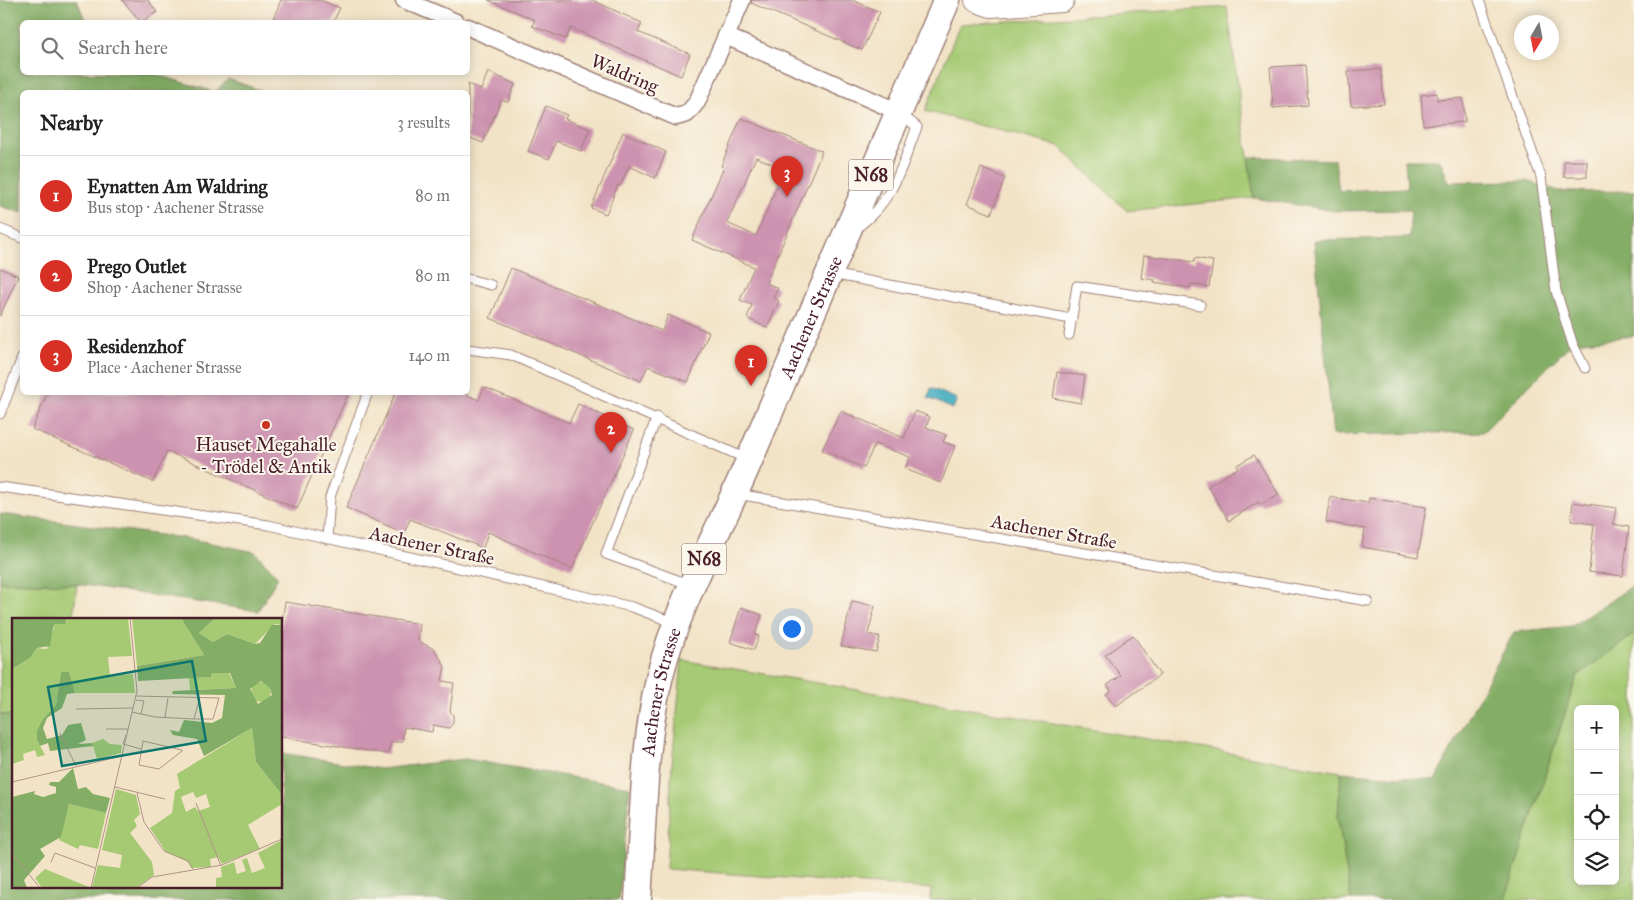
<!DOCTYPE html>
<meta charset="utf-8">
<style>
body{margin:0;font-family:"IM FELL Great Primer",serif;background:#f6f6f6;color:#222}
.controls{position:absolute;right:15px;bottom:15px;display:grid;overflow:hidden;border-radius:8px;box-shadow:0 2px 12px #0003}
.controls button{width:45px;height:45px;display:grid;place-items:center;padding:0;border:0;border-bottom:1px solid #e0e0e0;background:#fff;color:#222;font:25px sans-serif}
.compass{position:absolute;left:1514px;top:15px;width:45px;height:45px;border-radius:50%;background:#fff;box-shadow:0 2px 12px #0003;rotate:190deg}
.you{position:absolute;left:791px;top:628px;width:18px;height:18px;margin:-12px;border:4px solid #fff;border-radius:50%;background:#1a73e8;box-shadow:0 0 0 8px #1a73e833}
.badge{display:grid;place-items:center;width:32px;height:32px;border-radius:50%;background:#d93025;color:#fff;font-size:16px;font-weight:700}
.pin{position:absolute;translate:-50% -41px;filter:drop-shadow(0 1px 2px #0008)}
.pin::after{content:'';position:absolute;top:26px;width:18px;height:15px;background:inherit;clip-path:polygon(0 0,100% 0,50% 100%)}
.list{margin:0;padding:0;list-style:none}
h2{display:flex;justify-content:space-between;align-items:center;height:65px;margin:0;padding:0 20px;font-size:21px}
h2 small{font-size:16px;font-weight:400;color:#767676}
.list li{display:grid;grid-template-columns:32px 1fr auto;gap:15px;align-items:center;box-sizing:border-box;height:80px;padding:0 20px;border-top:1px solid #e0e0e0}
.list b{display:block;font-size:19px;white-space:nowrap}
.list p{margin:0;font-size:16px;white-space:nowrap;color:#767676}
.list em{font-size:16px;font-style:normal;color:#767676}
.icon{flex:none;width:28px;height:28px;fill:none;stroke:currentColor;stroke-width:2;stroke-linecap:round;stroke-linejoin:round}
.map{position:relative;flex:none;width:1634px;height:900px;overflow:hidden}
.search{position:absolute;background:#fff;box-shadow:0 2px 12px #0003;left:20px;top:20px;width:450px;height:55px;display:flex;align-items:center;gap:12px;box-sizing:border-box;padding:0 18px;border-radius:8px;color:#767676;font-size:19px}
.panel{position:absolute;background:#fff;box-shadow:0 2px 12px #0003;left:20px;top:90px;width:450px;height:305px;border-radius:8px}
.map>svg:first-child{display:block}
.green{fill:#a6ca74;stroke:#787450;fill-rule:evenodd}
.forest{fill:#84ae66;stroke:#676648}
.water{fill:#40abbf;stroke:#456575}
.building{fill:#cc92af;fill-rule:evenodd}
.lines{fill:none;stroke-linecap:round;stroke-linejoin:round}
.lane-casing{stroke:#9e8178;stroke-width:11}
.street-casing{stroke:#9e8178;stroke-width:19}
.secondary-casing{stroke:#9e8178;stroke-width:26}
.primary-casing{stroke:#9e8178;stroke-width:29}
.lane{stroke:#fff;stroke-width:9}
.street{stroke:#fff;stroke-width:16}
.secondary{stroke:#fff;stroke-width:24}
.primary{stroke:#fff;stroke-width:26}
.poi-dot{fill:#c8321e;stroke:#fbf7ec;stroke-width:2}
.labels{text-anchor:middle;stroke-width:4;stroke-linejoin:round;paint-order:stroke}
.shield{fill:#fbf7ec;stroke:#7f6065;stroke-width:1}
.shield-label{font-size:18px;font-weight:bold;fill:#4a1f2b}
.street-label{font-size:19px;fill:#4a1f2b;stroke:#fbf7ec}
.poi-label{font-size:19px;fill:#4a1f2b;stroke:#fbf7ec}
.inset-road{fill:none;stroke:#af9588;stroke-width:1}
.view{fill:#0f766e;fill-opacity:0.15;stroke:#0f766e;stroke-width:2.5}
.inset-edge{fill:none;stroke:#4a1f2b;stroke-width:2.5}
</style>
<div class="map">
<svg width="1634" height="900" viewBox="0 0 1634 900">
<rect width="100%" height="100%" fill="#fbf7ec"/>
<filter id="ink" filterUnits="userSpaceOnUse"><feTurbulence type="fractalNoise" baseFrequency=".02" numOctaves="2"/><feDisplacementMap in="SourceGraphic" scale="10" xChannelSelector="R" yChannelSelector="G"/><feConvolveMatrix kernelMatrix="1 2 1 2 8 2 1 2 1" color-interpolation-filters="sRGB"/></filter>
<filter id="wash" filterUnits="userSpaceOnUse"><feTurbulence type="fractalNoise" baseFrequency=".0096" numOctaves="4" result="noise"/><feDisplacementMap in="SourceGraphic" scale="20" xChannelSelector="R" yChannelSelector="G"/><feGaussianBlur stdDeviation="1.12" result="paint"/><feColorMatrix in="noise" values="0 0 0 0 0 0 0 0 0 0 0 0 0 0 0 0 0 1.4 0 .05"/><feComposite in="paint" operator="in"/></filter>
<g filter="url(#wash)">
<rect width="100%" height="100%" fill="#f2e3c6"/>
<g class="green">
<polygon points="1227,7 1254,198 1127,211 1059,146 925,111 960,24"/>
<polygon points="0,582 77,584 73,619 14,619 14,716 0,714"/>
<path d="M 1634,634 L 1634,900 L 1505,900 L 1577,676 ZM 1578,709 L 1615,709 L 1615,881 L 1578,881 Z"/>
<polygon points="682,660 1341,772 1338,817 1351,900 930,900 931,889 666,869 672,764"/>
</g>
<g class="forest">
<polygon points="0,0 77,0 86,22 22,22 22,72 151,73 215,92 228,79 265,92 22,92 22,213 0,206"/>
<polygon points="1248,157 1335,160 1339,191 1407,188 1405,160 1440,160 1449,182 1527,181 1562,192 1634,191 1634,336 1573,342 1483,432 1333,435 1314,240 1409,238 1411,210 1336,211 1254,198"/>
<polygon points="0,514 191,539 255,552 278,577 258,611 77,584 0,582"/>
<polygon points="1634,585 1634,634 1577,676 1505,900 1351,900 1338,817 1341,772 1435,780 1514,632 1572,626"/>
<polygon points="0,714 14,716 14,886 281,886 281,753 381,769 465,759 630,787 619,900 0,900"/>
</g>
<polygon class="water" points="931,388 957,399 953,409 928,398"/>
<g id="blocks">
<g class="building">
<polygon points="122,0 148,0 157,12 141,22"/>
<polygon points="281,0 320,0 340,8 333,22 272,22"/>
<polygon points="488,0 592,0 642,23 638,32 690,54 681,76 571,28 566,39 532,26 535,20"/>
<polygon points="752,0 852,0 880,12 862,50 751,3"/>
<polygon points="1305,65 1308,105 1273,108 1270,67"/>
<polygon points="1381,69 1384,104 1351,106 1348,71"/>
<polygon points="488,72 515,84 508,102 501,100 483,143 468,137 468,84 481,90"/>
<polygon points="1437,93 1437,100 1463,98 1465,122 1423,125 1421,95"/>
<polygon points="546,106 567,115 565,119 590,129 581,151 556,141 549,159 528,151"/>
<path d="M 741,118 L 822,151 L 766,283 L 778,288 L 773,298 L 779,301 L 767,328 L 747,318 L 752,305 L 740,300 L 754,267 L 692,240 L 724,167 L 721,166 ZM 756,157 L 784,169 L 756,236 L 727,223 Z"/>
<polygon points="623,132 666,152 655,178 629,166 620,186 618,185 606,214 591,208"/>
<rect x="1564" y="161" width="23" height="16"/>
<polygon points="981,168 1005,178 991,214 967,204"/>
<polygon points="1144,255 1194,262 1195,258 1213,261 1209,287 1191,284 1190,288 1154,282 1155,280 1141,278"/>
<polygon points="0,268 18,276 0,316"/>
<polygon points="511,268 662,331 668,315 709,332 688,382 648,366 641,381 490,318"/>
<polygon points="1057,372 1085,376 1081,403 1053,398"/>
<polygon points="484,387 569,423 578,404 634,430 572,569 488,532 483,548 410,519 404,533 346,508 396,392 460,392 479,400"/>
<polygon points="48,392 349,392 297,509 167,451 153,482 32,429"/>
<polygon points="841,411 904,438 915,411 930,417 926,427 946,435 943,442 955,446 941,483 905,469 910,457 875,444 864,468 822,450"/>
<polygon points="1254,455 1279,495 1260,505 1258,502 1229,521 1208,486 1238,468 1237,465"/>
<polygon points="1330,497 1368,503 1369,498 1426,507 1418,557 1362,547 1365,529 1326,522"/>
<polygon points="1573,502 1616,508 1613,524 1629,527 1623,576 1589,572 1594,524 1571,521"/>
<polygon points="852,601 875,606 868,634 880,637 876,652 841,646"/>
<polygon points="285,602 420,624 418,641 434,649 445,666 442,681 454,683 450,711 453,715 453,723 449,728 433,725 432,732 404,727 402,742 391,742 388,754 281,737 281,628"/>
<polygon points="741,607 762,615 755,635 759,636 754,650 730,642"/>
<polygon points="1133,635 1160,675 1116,706 1106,694 1111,690 1107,685 1121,676 1105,655"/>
</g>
</g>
</g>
<g filter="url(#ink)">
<use href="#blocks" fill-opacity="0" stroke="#9e8178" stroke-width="1"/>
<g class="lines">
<g class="lane-casing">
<g id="lane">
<polyline points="1479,0 1541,177 1556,291 1573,345 1585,368"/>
<path d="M 858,227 C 894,200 901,168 917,127 L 901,114"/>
<polyline points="0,229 22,238"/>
<polyline points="831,274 1071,319"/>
<polyline points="468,279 491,285"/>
<polyline points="1069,335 1077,286 1200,305"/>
<polyline points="468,349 511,355 747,459"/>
<polyline points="0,414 22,358"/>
<polyline points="657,417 606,554 691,585"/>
<polyline points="0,487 268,525 632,607 675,623"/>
<polyline points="737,494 1368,601"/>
<polyline points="327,539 330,497 368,392"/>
</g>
</g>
<g class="street-casing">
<g id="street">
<polyline points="404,0 456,22"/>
<polyline points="468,27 676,117 687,114 697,102 742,0"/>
<polyline points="728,37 899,112"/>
</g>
</g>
<g class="secondary-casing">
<polyline id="secondary" points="977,0 991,5 1062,0"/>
</g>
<g class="primary-casing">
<g id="primary">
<path id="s1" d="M 638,900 C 643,827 643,745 660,675 C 679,600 719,532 749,461 C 814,307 881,154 947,0"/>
</g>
</g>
<use href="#lane" class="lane"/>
<use href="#street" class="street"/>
<use href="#secondary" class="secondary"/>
<use href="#primary" class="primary"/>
</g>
</g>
<circle class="poi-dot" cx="266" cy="425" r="5"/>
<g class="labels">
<g class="shield">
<rect x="848.5" y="159.5" width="45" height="31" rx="4"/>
<rect x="681.5" y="543.5" width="45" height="31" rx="4"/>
</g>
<g class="shield-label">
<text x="871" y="181">N68</text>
<text x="704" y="565">N68</text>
</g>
<g class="street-label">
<text transform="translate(625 73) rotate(23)" y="7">Waldring</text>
<text dy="7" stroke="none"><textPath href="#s1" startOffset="615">Aachener Strasse</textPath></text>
<text transform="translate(1054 531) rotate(10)" y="7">Aachener Straße</text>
<text transform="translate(432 545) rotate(12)" y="7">Aachener Straße</text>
<text dy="7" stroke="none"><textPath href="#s1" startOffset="210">Aachener Strasse</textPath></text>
</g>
<g class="poi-label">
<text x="266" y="451">Hauset Megahalle<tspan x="266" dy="22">- Trödel &amp; Antik</tspan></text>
</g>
</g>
<g transform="translate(12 618)">
<rect width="270" height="270" fill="#f2e3c6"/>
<path d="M 55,0 L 116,0 L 120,38 L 96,39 L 98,58 L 121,56 L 123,75 L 63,75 L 57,55 L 49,54 L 44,87 L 31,101 L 25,122 L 33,137 L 25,139 L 23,132 L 11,136 L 12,142 L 0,146 L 0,51 L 18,40 L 25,30 L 35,31 L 43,6 L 54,4 ZM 120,0 L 169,0 L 192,37 L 125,48 ZM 203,0 L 270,0 L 270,7 L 263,6 L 243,26 L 215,16 L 201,24 L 187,15 ZM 216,53 L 224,70 L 178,72 L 177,60 L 199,59 L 200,55 ZM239 74a10 10 0 1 1 20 0a10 10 0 1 1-20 0ZM 240,110 L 244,144 L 270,177 L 270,186 L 236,207 L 248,231 L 210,246 L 206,239 L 198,241 L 199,249 L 179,250 L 176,244 L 154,234 L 138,210 L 160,195 L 163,173 L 168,170 L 165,156 ZM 181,174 L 184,180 L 194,176 L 198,189 L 186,193 L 183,189 L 174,194 L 169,179 ZM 91,121 L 98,126 L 110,127 L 109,135 L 85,141 L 80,125 ZM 104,171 L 124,177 L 128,196 L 122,202 L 125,208 L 118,215 L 140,244 L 142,257 L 124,270 L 80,269 L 86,247 L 108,250 L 110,237 L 90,232 ZM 57,186 L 94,195 L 86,231 L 68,227 L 66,231 L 47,222 ZM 270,222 L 270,270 L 204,270 L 204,260 L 210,259 L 209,249 L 222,244 L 225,256 L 234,253 L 230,242 L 235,240 L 240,255 L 253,250 L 246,235 ZM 33,251 L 77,269 L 77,270 L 30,270 L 23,260 Z" fill="#a6ca74" fill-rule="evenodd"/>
<path d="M 0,0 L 55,0 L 53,6 L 43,6 L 41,10 L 38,28 L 25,30 L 18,40 L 0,51 ZM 169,0 L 203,0 L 187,15 L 201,24 L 215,16 L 243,26 L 248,25 L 260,7 L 270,7 L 270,177 L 244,144 L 240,110 L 192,138 L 185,121 L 161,117 L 158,112 L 167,114 L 172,102 L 200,105 L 210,100 L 213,77 L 160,76 L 161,73 L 224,70 L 218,55 L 200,55 L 199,59 L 126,63 L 125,48 L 192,37 ZM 249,63 L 258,70 L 260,77 L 246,86 L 238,71 ZM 49,54 L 57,54 L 63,75 L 55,76 L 50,90 L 35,100 L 31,110 L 35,121 L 50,117 L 56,107 L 69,105 L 74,122 L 66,126 L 80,125 L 81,128 L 38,133 L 36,125 L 28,128 L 25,122 L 25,113 L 31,101 L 44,87 ZM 61,150 L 66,171 L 74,169 L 81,176 L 98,180 L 94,195 L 57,186 L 49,219 L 28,231 L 33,238 L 12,262 L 15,270 L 0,270 L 0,179 L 23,173 L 22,176 L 31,179 L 44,175 L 44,169 L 37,167 L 38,164 L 47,164 Z" fill="#84ae66" fill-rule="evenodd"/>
<path class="inset-road" d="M 124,78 L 207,80 L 201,101 L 182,101M 124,82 L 132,83 L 129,96M 64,91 L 121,90M 120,94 L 143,99 L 182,101 L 188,79M 153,99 L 156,80M 94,111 L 116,111M 48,115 L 64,148M 114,117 L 111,126 L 129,131M 131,123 L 170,132 L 170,133 L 147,151 L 127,147 ZM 0,164 L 110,138M 103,169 L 153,181M 125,175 L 132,204 L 152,233 L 176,243 L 181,251M 184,185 L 209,248M 0,235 L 28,270M 39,244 L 43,235 L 83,250M 79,270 L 125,73 L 118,0M 125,270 L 140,259 L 210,247 L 270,221"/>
<path class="view" d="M 180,43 L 194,123 L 50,148 L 36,69 Z"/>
<rect width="270" height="270" class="inset-edge"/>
</g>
</svg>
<div class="controls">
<button>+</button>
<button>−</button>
<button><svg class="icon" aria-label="locate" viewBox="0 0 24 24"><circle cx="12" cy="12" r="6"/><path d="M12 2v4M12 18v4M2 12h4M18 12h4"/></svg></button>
<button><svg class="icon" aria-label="layers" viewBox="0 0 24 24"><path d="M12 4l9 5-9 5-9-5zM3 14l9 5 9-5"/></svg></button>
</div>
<svg class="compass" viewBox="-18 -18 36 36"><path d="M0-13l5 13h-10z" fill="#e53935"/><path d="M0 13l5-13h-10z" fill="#767676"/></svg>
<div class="you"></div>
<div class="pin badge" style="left:751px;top:386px">1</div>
<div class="pin badge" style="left:611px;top:453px">2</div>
<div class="pin badge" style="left:787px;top:197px">3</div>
<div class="search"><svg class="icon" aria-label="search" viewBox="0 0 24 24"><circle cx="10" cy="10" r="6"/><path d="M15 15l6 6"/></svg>Search here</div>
<section class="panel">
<h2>Nearby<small>3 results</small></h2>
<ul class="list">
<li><span class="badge">1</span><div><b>Eynatten Am Waldring</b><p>Bus stop · Aachener Strasse</p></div><em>80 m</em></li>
<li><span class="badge">2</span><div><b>Prego Outlet</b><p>Shop · Aachener Strasse</p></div><em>80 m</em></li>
<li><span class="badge">3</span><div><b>Residenzhof</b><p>Place · Aachener Strasse</p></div><em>140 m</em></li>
</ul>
</section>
</div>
